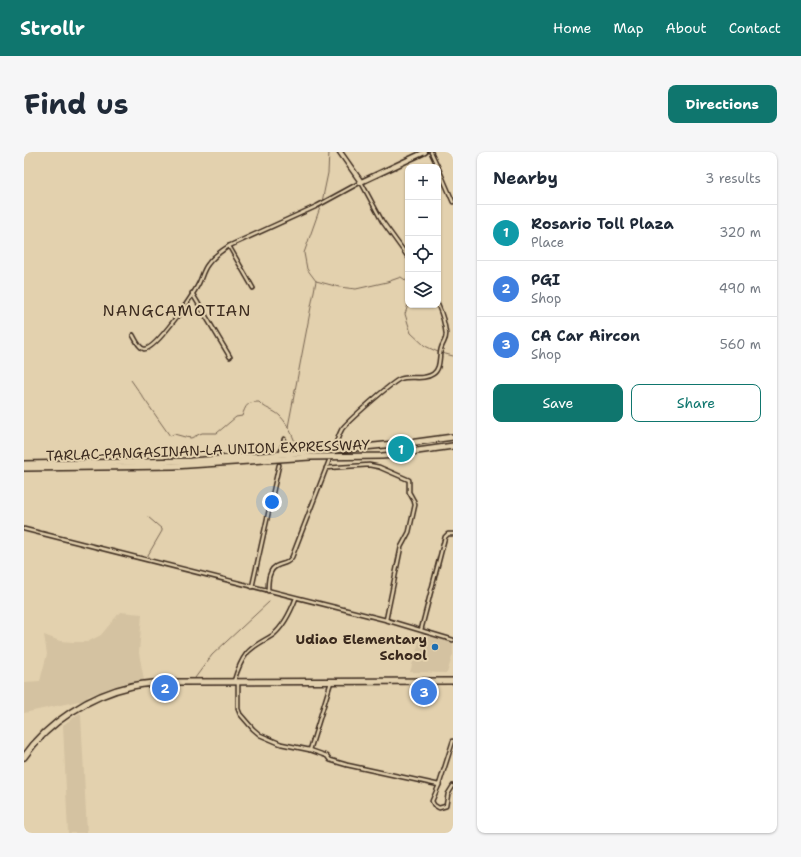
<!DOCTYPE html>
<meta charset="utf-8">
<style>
body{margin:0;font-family:"Shantell Sans",sans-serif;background:#f6f6f7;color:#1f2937}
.controls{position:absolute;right:12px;top:12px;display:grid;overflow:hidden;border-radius:8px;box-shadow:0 1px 3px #0004}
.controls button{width:36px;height:36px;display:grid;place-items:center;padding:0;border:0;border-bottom:1px solid #e0e1e3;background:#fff;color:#1f2937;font:20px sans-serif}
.you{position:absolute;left:248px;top:350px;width:14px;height:14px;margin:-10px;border:3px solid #fff;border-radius:50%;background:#1a73e8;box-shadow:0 0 0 6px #1a73e833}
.badge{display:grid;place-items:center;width:26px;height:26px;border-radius:50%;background:#0f766e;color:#fff;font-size:13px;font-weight:700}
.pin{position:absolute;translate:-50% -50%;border:2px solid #fff;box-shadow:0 1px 4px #0006}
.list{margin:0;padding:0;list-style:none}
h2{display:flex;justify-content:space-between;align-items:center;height:52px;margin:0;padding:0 16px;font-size:17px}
h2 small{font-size:13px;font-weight:400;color:#747a83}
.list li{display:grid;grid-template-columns:26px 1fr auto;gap:12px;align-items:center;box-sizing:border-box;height:56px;padding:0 16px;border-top:1px solid #e0e1e3}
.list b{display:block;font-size:15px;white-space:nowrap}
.list p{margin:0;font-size:13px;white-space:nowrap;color:#747a83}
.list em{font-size:13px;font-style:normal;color:#747a83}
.actions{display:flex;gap:8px;padding:12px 16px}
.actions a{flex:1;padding:9px 0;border:1px solid #0f766e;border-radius:8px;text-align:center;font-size:14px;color:#0f766e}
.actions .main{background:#0f766e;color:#fff}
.icon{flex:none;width:22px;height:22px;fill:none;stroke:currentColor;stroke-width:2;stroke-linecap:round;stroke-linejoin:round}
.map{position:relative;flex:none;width:429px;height:681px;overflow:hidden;border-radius:8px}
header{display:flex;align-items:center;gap:24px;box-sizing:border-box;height:56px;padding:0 20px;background:#0f766e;color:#fff}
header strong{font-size:19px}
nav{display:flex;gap:22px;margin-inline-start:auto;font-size:14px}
.intro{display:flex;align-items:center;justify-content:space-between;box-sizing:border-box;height:96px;padding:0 24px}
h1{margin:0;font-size:28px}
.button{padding:10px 18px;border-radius:8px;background:#0f766e;color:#fff;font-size:14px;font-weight:700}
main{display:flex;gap:24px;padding:0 24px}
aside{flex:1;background:#fff;border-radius:8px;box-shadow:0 1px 3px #0004}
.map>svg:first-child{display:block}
.built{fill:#d4c2a1}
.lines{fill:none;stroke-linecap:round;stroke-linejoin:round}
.stream{stroke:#776552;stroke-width:1}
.highway-tunnel{stroke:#c1b091;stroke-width:5;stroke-dasharray:5 2.5;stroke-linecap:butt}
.street-casing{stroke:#3b2a1e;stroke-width:5.5}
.secondary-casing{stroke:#3b2a1e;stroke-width:7}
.highway-casing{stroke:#3b2a1e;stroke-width:8}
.street{stroke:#e3d1ae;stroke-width:2.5}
.secondary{stroke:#e3d1ae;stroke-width:4}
.highway{stroke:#e3d1ae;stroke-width:5}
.poi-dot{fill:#1f6fb2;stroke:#e3d1ae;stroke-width:1.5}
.labels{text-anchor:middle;stroke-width:4;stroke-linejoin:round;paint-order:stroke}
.street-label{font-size:14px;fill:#3b2a1e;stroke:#e3d1ae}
.poi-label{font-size:14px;font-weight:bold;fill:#3b2a1e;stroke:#e3d1ae;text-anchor:end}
.quarter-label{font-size:16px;letter-spacing:1px;fill:#3b2a1e;stroke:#e3d1ae}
</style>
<header>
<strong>Strollr</strong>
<nav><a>Home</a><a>Map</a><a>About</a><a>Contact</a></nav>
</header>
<div class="intro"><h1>Find us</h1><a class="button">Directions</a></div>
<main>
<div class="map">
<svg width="429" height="681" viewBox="0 0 429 681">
<rect width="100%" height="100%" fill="#e3d1ae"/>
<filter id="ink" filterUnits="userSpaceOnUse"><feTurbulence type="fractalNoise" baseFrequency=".025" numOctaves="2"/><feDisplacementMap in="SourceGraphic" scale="8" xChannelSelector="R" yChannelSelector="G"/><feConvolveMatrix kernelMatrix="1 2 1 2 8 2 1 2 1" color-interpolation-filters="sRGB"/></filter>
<g filter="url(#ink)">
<g class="built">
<polygon points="96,460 118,462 115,501 120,528 100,531 64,544 65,547 56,550 55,549 0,561 0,530 16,529 23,502 20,483 36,489 49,490 63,490 77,483"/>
<polygon points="398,480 429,487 429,502 423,521 386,520"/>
<polygon points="56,561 57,563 63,681 44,681 39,573"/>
</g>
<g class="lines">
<g class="stream">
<polyline points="298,50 304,21 305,0"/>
<polyline points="297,53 280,101 283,117 292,129 315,135 332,137 363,130 377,125 384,130"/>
<polyline points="384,153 381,162 387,181 401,194 414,200 429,204"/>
<path d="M 107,228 L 146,284 L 150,282 L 161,285 L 167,286 L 178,281 L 193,281 L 212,265 L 218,264 C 222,253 223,250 235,250 C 241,257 250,258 256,264 C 265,273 270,287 274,298"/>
<polyline points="264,275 292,129"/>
<polyline points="124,406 124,403 138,379 138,377 124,365"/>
<polyline points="171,526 188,503 245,450"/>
</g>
<polyline class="highway-tunnel" points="370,303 386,300"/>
<g class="street-casing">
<g id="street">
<polyline points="407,0 414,15"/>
<polyline points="414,15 429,50"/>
<polyline points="205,94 229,136"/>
<polyline points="168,141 206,205"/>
<path d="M 109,183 C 112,188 115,196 120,197 C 132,198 169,143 175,131 C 178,125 179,118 184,112 C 189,105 197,99 205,94 L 293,54 L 337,30 L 358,69 L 384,105"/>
<path d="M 311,294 C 313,289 315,282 318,277 C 323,270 368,230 376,227 C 386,223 399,229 409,222 C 418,216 414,202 418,194 C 420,189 422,188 422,182 C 421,173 418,162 414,153"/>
<polyline points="257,300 260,287"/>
<polyline points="302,316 345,313 355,315 385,328 385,340 390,349 391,353 385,380 377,395 362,468"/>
<polyline points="0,377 362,468 429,488"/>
<polyline points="228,435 255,313"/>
<path d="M 244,439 C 244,430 244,416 255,413 C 261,411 264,411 268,405 L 305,309"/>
<polyline points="397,478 421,385 424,382 429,382"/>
<path d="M 210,529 C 213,519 216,510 223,501 C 230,493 240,489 249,483 C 260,474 267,459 272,446"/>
<polyline points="214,530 214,557 216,562 229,577 236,583 257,592 286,598 303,604 306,608 323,613 415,633 429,589"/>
<polyline points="286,598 307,530"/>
<polyline points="415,633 408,649 410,653 415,656 422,654 424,642 429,634"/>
</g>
</g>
<g class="secondary-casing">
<polyline id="secondary" points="316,0 337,30 401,0"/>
</g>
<g class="highway-casing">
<g id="highway">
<polyline points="385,291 429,285"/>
<polyline points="386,300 429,294"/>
<polyline points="0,312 167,309 300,299 380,291"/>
<polyline points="0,316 150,314 286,305 358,304 370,303"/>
<path d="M 0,605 C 24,570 67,543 108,534 C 123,531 138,530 154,530 L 429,529"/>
</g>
</g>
<use href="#street" class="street"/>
<use href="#secondary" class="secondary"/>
<use href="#highway" class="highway"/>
</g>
</g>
<circle class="poi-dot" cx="411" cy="495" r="4"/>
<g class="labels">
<g class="street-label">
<text transform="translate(184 298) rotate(-2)" y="5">TARLAC-PANGASINAN-LA UNION EXPRESSWAY</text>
</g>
<g class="poi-label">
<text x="403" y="492">Udiao Elementary<tspan x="403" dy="16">School</tspan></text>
</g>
<g class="quarter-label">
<text x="153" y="164">NANGCAMOTIAN</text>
</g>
</g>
</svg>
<div class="controls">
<button>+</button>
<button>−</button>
<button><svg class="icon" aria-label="locate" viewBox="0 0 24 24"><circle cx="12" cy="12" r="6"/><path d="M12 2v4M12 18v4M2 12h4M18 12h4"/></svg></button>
<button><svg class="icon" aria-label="layers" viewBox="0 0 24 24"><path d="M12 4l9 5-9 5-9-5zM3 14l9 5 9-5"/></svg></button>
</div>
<div class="you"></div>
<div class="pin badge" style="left:377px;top:297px;background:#0f9aa8">1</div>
<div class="pin badge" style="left:141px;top:536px;background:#3f7fe0">2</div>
<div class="pin badge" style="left:400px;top:540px;background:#3f7fe0">3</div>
</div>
<aside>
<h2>Nearby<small>3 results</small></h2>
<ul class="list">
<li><span class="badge" style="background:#0f9aa8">1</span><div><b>Rosario Toll Plaza</b><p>Place</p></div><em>320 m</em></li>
<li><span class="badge" style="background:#3f7fe0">2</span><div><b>PGI</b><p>Shop</p></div><em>490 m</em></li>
<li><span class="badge" style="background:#3f7fe0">3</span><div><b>CA Car Aircon</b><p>Shop</p></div><em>560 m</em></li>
</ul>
<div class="actions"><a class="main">Save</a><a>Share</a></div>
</aside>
</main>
